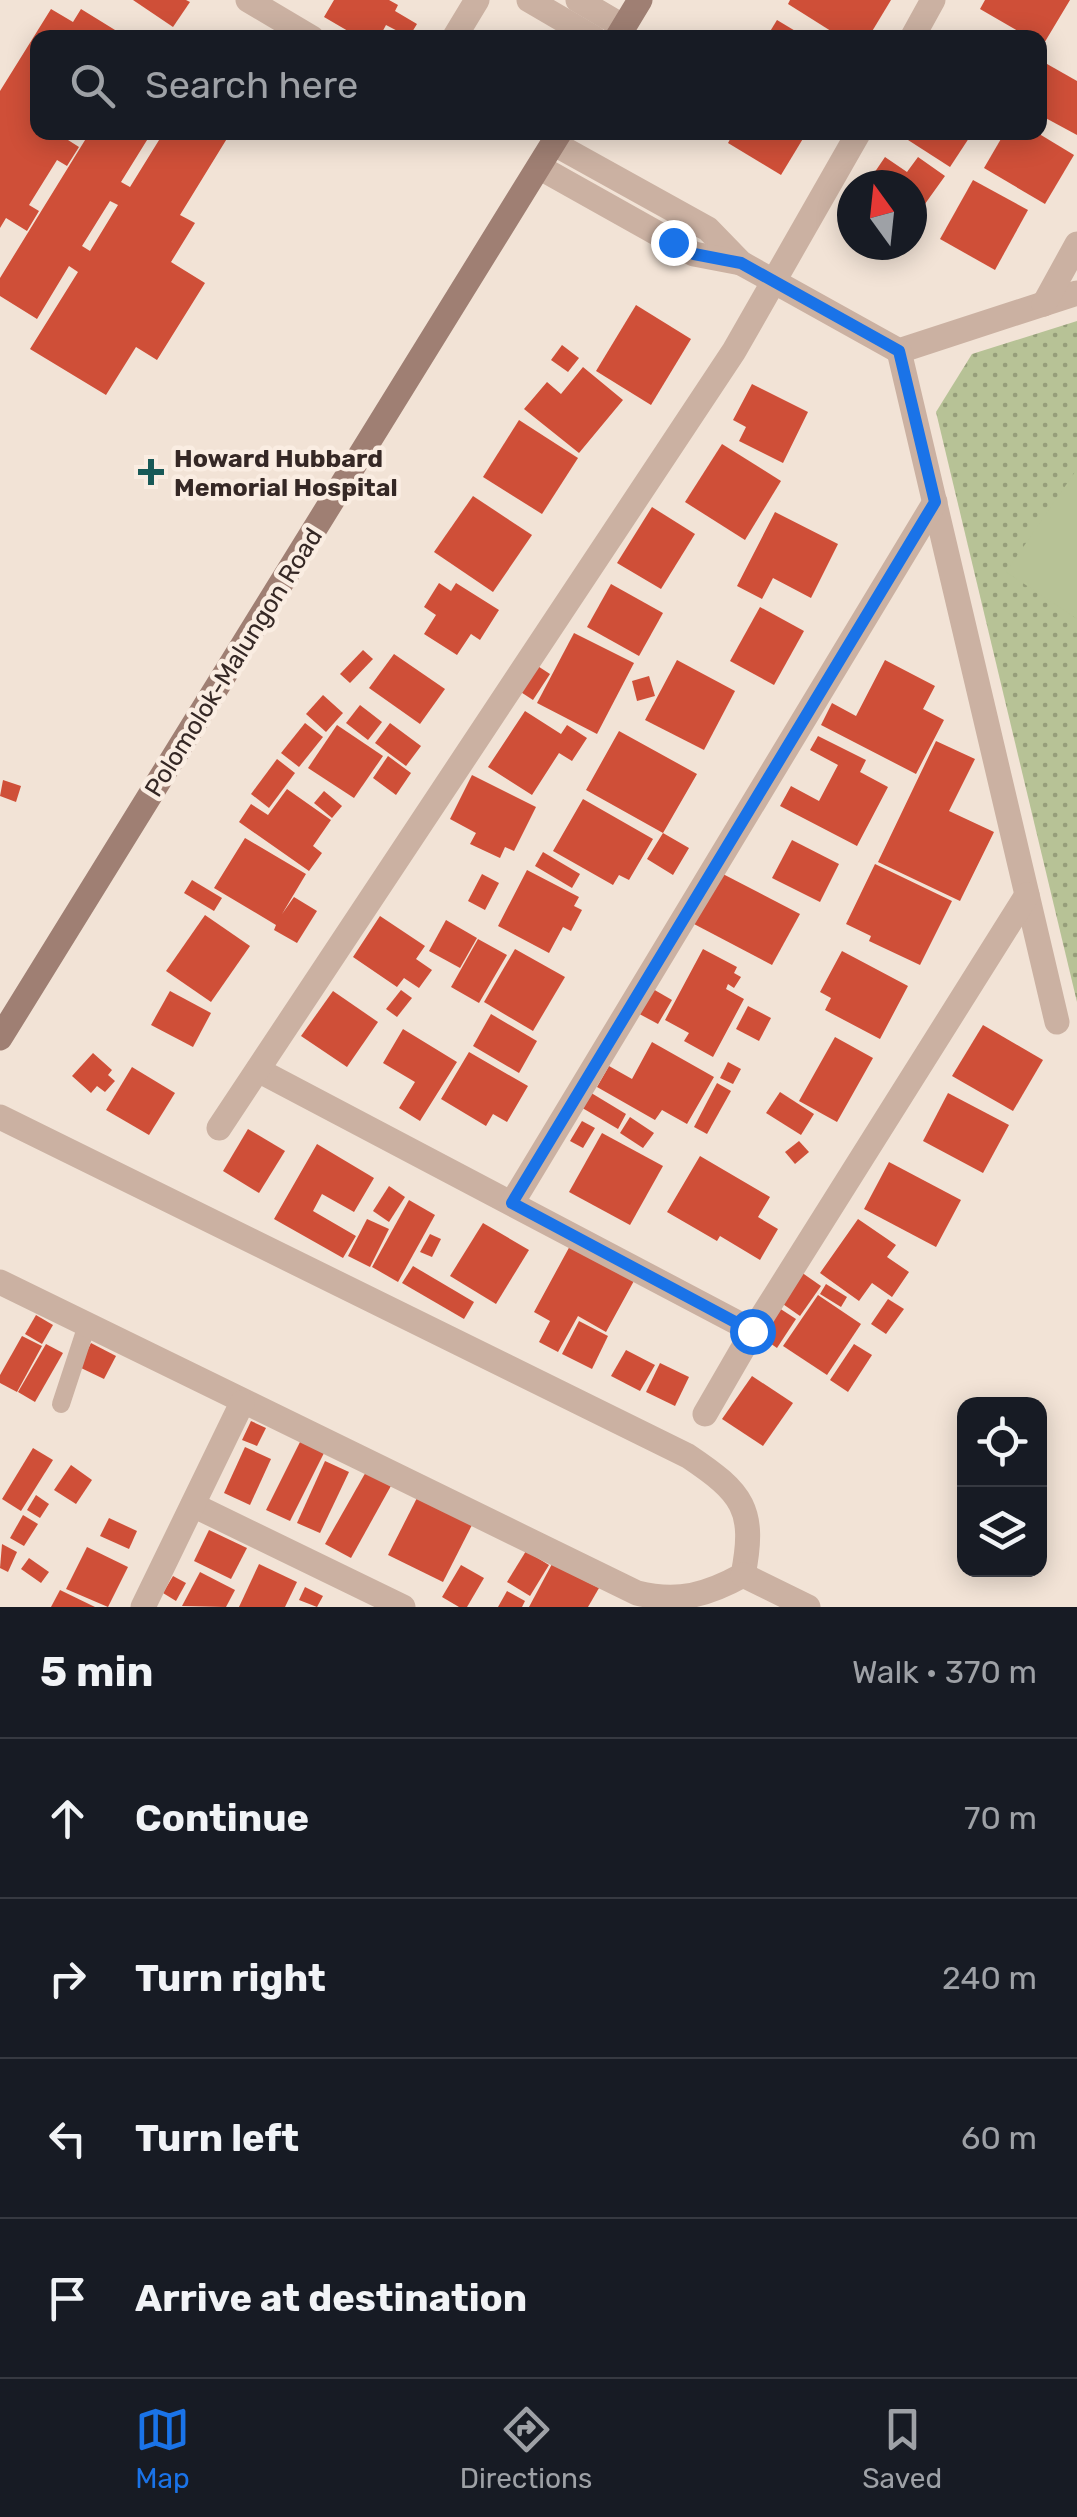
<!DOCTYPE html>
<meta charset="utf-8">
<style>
body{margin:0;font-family:Rubik,sans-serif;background:#20242c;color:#f1f3f6}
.controls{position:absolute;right:30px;bottom:30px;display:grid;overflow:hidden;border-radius:20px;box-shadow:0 5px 25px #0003}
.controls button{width:90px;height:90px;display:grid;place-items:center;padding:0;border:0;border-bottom:2px solid #363941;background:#171b24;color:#f1f3f6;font:50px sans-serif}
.compass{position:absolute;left:837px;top:170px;width:90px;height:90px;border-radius:50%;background:#171b24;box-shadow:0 5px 25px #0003;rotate:345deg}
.stop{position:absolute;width:30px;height:30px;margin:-22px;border:8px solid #1a73e8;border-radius:50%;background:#fff}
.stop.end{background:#1a73e8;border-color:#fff;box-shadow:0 2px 10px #0008}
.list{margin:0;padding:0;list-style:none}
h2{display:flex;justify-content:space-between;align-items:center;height:130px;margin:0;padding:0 40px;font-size:42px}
h2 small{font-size:32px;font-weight:400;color:#9ea1a6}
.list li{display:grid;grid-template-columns:65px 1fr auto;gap:30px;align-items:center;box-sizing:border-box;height:160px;padding:0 40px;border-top:2px solid #363941}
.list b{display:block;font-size:38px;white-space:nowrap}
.list em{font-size:32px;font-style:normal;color:#9ea1a6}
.icon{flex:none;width:55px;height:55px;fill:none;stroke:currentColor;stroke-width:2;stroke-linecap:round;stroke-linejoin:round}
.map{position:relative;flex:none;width:1077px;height:1607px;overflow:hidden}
.search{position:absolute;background:#171b24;box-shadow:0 5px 25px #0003;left:30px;right:30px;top:30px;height:110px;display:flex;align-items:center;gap:25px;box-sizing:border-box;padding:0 35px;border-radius:20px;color:#9ea1a6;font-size:38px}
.sheet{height:770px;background:#171b24}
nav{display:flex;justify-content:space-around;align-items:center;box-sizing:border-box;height:140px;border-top:2px solid #363941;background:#171b24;font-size:28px;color:#9ea1a6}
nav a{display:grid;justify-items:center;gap:5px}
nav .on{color:#1a73e8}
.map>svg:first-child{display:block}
.park{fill:url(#park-dots)}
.garden{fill:#b7c296}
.building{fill:#cf4f38;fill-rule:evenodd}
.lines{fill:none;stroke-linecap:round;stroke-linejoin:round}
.service{stroke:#cbb1a2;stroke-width:18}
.minor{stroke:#cbb1a2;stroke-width:25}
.secondary{stroke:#9f7f73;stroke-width:25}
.route{stroke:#1a73e8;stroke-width:12}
.poi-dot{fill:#185957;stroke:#faede2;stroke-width:4}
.labels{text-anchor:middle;stroke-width:9;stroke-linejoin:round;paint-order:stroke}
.poi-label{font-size:25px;font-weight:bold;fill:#352825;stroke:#faede2;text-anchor:start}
.street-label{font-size:25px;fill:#352825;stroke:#faede2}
</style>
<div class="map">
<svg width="1077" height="1607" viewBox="0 0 1077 1607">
<defs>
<pattern id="park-dots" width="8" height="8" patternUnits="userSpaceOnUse" patternTransform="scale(2.5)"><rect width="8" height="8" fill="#b7c296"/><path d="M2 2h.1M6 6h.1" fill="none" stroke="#969e7a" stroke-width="1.8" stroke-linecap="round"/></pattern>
</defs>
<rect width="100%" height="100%" fill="#f2e3d6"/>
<polygon class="park" points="1077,321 1077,1002 936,412 972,354"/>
<polygon class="garden" points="1077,469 1077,619 1006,572"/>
<g class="building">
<polygon points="133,0 186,0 190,2 173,27"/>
<polygon points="334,0 389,0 398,5 395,11 417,24 409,37 386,25 379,38 360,38 324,17"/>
<polygon points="790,0 891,0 868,38 842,38 788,4"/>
<polygon points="985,0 1070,0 1043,45 1040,38 1030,38 980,9"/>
<polygon points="51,9 73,22 81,9 128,38 38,38 38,132 73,132 68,140 79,147 67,166 57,160 29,205 39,211 27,231 6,218 0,228 0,91"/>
<polygon points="777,20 807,38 766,38"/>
<polygon points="1040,60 1077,81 1077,135 1040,115"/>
<path d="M 90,132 L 152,132 L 121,182 L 130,187 L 164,132 L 231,132 L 180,215 L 195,223 L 171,262 L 205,283 L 157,360 L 136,347 L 106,395 L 30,349 L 78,272 L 69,266 L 37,319 L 0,296 L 0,278 ZM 110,201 L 118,205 L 90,251 L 82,246 Z"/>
<polygon points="734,132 807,132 781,175 728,143"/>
<polygon points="912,132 973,132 950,167 908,140"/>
<polygon points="1005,132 1036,132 1074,155 1045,204 984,168"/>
<polygon points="885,157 907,172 918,157 945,176 912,222 912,185 866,185"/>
<polygon points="973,180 1028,210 995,270 940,239"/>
<polygon points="636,305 691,339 651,405 596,371"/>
<polygon points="562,345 579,358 568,372 551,360"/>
<polygon points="583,367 623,400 579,453 524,409 547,382 561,394"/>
<polygon points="752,384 808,412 783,463 739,441 746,427 733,420"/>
<polygon points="519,420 578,458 542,514 483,477"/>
<polygon points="722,444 781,481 745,540 685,502"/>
<polygon points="473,496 532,535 493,592 434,552"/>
<polygon points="652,507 695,534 661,589 617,563"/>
<polygon points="775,512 838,544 811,598 773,578 762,599 737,586"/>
<polygon points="439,583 451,591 456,583 499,610 480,640 471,634 457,655 424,634 436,615 424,607"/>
<polygon points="611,584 663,613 639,656 587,627"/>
<polygon points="760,607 804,631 774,685 730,661"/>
<polygon points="574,633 634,663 597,734 537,703"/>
<polygon points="363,650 373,659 350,683 340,674"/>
<polygon points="394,654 445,689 420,724 369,688"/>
<polygon points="677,660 735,691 704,750 645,720"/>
<polygon points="885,660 935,686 923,709 944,720 916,774 821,725 832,703 856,716"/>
<polygon points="530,661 550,674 533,700 513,687"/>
<polygon points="649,676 655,696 637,701 632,681"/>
<polygon points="323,695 343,713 326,732 306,714"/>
<polygon points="360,705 382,722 368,740 346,723"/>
<polygon points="525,711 561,734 567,725 587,738 572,761 559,753 532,795 488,767"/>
<polygon points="305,723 323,737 299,767 281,753"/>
<polygon points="390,723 421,746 406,766 375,743"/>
<polygon points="337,725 383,756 354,798 308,768"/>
<polygon points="619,731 697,774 663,833 689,848 673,875 647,859 663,833 586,790"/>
<polygon points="818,736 866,760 860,772 888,787 857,846 780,806 791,786 819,801 838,765 810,750"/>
<polygon points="936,741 975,759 949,811 994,832 960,901 878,862"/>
<polygon points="388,756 411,773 396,795 373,778"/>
<polygon points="277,759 295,773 269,808 251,794"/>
<polygon points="472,775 536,807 514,851 505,847 500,858 470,844 476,833 450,819"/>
<polygon points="3,780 21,786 16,802 0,796"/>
<polygon points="287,789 331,820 313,846 322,853 309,871 239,822 251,804 268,815"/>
<polygon points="324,791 342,806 332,818 314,803"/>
<polygon points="583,799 653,839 629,880 619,875 613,885 553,851"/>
<polygon points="245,838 306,874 282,914 294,897 317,911 297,943 274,930 276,925 214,888"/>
<polygon points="792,840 839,864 820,902 772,878"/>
<polygon points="543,852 580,874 572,888 535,866"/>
<polygon points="875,864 952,901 920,965 869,941 871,936 846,924"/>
<polygon points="527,870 579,897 574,906 582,910 571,931 563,927 549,953 498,926"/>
<polygon points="721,873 800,914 772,965 694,924"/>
<polygon points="482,874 499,883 485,910 468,901"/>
<polygon points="192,880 222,898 214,911 184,893"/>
<polygon points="205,915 250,946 211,1002 166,971"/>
<polygon points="380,916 425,946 416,959 432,970 419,988 404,978 397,987 353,957"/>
<polygon points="446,920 477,938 460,968 429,951"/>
<polygon points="478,939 507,955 479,1003 451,987"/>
<polygon points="515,949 565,977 533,1031 484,1002"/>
<polygon points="703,949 737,967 734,973 741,977 734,988 728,984 726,989 744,999 713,1057 684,1041 689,1033 665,1020"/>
<polygon points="842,951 908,986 880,1039 825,1010 831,998 820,992"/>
<polygon points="646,985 672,1000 658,1024 632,1010"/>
<polygon points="401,990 412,998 397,1017 386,1009"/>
<polygon points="170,991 211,1013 193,1047 151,1025"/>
<polygon points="333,991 378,1022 347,1067 301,1036"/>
<polygon points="748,1006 771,1018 759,1041 736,1029"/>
<polygon points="491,1014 537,1041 519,1073 473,1046"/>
<polygon points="983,1025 1043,1060 1013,1111 952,1076"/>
<polygon points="403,1029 457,1062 420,1121 399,1108 415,1082 383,1063"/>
<polygon points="835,1037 873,1058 837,1122 799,1101"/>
<polygon points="652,1042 714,1077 687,1124 662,1110 655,1120 597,1087 609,1066 632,1079"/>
<polygon points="469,1052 528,1086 507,1122 493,1114 486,1126 441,1099"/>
<polygon points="93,1053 112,1070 108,1075 115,1081 105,1092 97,1086 91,1093 72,1076"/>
<polygon points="728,1062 741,1069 733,1084 720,1078"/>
<polygon points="132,1067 175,1093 149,1135 106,1110"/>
<polygon points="717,1083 731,1091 707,1134 694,1127"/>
<polygon points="588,1091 626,1114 618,1129 579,1106"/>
<polygon points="780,1092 814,1114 801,1135 766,1113"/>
<polygon points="948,1093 1009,1125 983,1173 923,1141"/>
<polygon points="630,1117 654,1133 643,1148 620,1133"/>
<polygon points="582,1121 595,1128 583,1148 570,1141"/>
<polygon points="248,1129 285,1151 259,1193 223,1171"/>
<polygon points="602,1133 663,1166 630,1225 569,1192"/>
<polygon points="799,1141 809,1152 795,1164 785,1152"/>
<polygon points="317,1144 374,1178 354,1212 322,1194 313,1211 356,1236 343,1258 274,1219"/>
<polygon points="700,1156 770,1197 758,1217 778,1229 760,1260 720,1236 717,1241 667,1212"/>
<polygon points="889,1162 961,1200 936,1247 864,1209"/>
<polygon points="389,1186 405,1197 389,1222 373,1211"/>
<polygon points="409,1200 435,1215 398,1282 372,1267"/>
<polygon points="367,1219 389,1229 370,1267 348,1256"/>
<polygon points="858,1219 896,1245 887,1257 909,1272 892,1297 872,1283 859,1301 820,1273"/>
<polygon points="483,1223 529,1250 496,1304 450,1276"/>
<polygon points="430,1234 441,1239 432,1257 420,1252"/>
<polygon points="571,1244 635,1279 606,1332 578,1316 558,1352 539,1342 550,1321 534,1312"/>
<polygon points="413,1266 474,1302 464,1319 402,1283"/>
<polygon points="801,1272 821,1286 800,1316 780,1302"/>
<polygon points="826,1284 847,1297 841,1307 820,1294"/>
<polygon points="818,1295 861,1324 827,1375 783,1346"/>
<polygon points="888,1299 904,1309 886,1334 871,1324"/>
<polygon points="776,1306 796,1319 777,1348 757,1334"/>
<polygon points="36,1315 53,1325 42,1344 25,1334"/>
<polygon points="579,1321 608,1336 592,1369 562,1354"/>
<polygon points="22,1336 42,1346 17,1392 0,1383 0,1375"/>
<polygon points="91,1343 116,1356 104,1379 79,1367"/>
<polygon points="46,1344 63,1353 35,1402 18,1392"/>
<polygon points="854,1344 872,1355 848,1392 830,1380"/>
<polygon points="626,1350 655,1365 640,1391 611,1376"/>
<polygon points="660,1363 689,1377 675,1406 646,1392"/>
<polygon points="752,1376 793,1403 763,1446 722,1419"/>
<polygon points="251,1421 266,1428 257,1446 242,1440"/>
<polygon points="301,1440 325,1451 290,1521 266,1510"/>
<polygon points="245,1447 271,1459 250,1505 224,1493"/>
<polygon points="33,1448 53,1460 21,1511 2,1499"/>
<polygon points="325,1461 349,1472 320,1533 297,1523"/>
<polygon points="71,1465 92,1480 76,1504 54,1490"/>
<polygon points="367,1470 392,1484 351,1558 325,1544"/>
<polygon points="36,1495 49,1504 40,1518 27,1510"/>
<polygon points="418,1496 473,1523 443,1582 388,1555"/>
<polygon points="23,1515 38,1524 24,1546 10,1538"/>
<polygon points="109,1518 137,1531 129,1549 100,1536"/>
<polygon points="209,1530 247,1548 231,1579 194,1561"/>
<polygon points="2,1544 17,1552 8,1572 0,1568"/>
<polygon points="87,1547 128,1567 108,1607 66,1589"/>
<polygon points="526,1551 549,1565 530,1596 507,1582"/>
<polygon points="29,1558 49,1572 41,1583 21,1569"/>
<polygon points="259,1564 297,1582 285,1607 239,1607"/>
<polygon points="552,1564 599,1588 588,1607 529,1607"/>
<polygon points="461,1565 484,1578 467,1607 459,1607 442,1597"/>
<polygon points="200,1572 235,1590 226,1607 182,1606"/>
<polygon points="173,1576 186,1583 176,1601 163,1593"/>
<polygon points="305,1587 323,1596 317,1607 299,1600"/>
<polygon points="60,1590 95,1607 51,1607"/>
<polygon points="507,1591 525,1601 522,1607 498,1607"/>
</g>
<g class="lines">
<polyline class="service" points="61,1404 87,1325"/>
<g class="minor">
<polyline points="248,0 312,38"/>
<polyline points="529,0 594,38"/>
<polyline points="578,0 624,27"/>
<polyline points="454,38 477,0"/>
<polyline points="912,38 933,0"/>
<polyline points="553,143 708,229 741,263 899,351 1077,293"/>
<polyline points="539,167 694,254 741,263"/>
<polyline points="1044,304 1077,244"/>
<polyline points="899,351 1057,1022"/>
<polyline points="258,1070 753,1331"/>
<path d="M 0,1117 L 688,1456 C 743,1493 756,1509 743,1575 C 707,1595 678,1603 637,1593 L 0,1282"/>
<polyline points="219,1128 734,351 859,132"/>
<polyline points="512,1203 935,502"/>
<polyline points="705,1414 753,1331 1027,895"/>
<polyline points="193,1505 403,1607"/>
<polyline points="743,1575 808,1607"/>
<polyline points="143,1607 242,1403"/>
</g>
<g class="secondary">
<polyline points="617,38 640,0"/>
<polyline points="0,1038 560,132"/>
</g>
</g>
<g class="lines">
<polyline class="route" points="673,242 694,254 741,263 899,351 935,502 512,1203 752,1331"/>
</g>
<path class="poi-dot" d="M146 457h10v10h10v10h-10v10h-10v-10h-10v-10h10z"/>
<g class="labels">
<g class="poi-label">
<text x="174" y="467">Howard Hubbard<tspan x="174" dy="29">Memorial Hospital</tspan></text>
</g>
<g class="street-label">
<text transform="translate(233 662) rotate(-58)" y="9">Polomolok-Malungon Road</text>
</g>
</g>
</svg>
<div class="controls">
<button><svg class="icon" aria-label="locate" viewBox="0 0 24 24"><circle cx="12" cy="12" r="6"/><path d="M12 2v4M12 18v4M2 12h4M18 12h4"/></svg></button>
<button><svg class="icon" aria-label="layers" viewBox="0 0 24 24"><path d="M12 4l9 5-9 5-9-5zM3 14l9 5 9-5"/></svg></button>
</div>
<svg class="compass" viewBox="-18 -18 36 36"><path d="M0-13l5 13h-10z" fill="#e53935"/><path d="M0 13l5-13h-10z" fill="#9ea1a6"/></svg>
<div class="stop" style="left:752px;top:1331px"></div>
<div class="stop end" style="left:673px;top:242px"></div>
<div class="search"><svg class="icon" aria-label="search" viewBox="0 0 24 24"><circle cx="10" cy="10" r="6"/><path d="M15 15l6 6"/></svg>Search here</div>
</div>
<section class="sheet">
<h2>5 min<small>Walk · 370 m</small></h2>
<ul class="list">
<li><svg class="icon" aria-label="ahead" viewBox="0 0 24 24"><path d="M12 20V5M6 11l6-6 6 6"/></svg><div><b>Continue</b></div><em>70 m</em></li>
<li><svg class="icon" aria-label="right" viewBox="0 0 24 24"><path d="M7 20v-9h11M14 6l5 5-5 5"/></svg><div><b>Turn right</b></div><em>240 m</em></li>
<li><svg class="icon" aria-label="left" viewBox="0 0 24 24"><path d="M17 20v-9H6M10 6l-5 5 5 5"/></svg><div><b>Turn left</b></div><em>60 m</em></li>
<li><svg class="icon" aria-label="arrive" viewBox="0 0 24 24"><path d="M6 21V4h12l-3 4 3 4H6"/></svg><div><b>Arrive at destination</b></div></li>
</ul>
</section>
<nav>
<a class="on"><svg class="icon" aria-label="map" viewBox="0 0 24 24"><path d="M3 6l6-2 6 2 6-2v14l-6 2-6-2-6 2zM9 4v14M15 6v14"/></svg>Map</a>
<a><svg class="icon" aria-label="directions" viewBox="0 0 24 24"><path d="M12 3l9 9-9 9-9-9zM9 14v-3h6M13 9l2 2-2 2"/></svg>Directions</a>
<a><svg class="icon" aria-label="saved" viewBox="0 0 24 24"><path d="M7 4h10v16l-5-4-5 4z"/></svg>Saved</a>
</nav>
